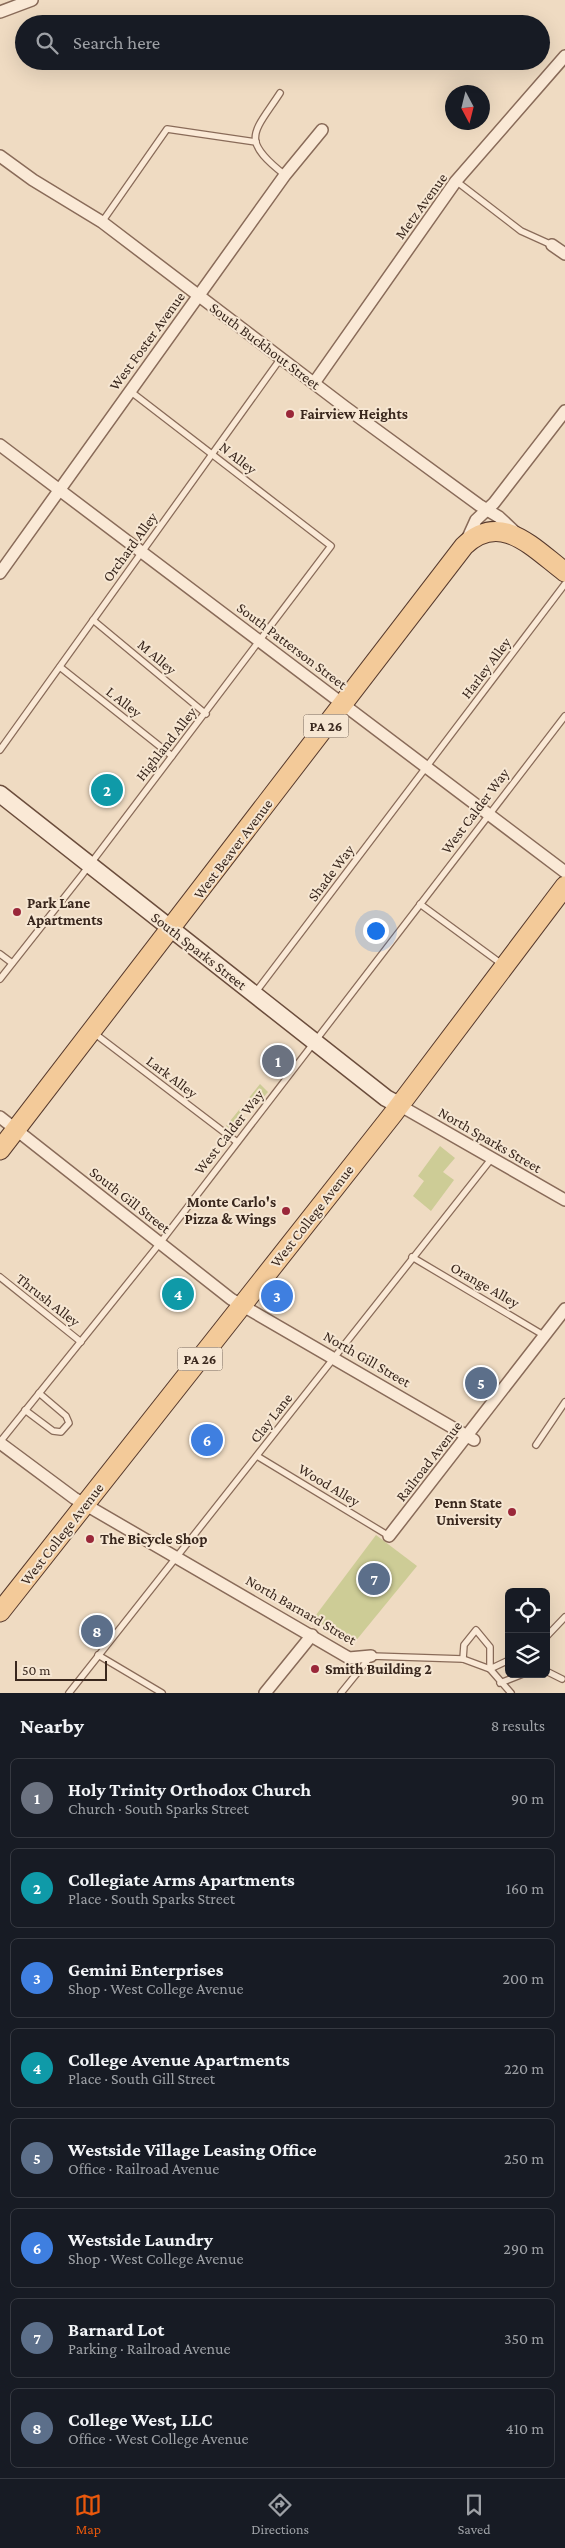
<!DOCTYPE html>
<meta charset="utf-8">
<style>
body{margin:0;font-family:"Crimson Pro",serif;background:#242831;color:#f1f3f6}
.controls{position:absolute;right:15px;bottom:15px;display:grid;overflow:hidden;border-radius:8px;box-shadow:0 5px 20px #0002}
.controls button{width:45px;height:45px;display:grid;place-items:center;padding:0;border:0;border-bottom:1px solid #363941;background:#171b24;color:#f1f3f6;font:25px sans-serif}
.compass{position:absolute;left:445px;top:85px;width:45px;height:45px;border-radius:50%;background:#171b24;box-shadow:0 5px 20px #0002;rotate:173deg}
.scale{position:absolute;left:15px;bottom:12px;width:92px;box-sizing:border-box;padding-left:5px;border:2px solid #39271d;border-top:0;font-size:14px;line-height:18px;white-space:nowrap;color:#39271d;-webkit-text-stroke:4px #f6e6d2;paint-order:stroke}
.you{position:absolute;left:375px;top:930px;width:18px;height:18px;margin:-12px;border:4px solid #fff;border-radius:50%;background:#1a73e8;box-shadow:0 0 0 8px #1a73e833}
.badge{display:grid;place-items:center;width:32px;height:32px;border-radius:50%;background:#ea580c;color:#fff;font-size:16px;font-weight:700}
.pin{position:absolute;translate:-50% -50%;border:2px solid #fff;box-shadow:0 1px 5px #0006}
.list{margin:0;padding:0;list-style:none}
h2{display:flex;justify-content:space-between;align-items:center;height:65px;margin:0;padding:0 20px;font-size:21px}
h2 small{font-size:16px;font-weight:400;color:#9ea1a6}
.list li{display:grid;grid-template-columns:32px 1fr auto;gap:15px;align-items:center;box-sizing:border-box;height:80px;margin:0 10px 10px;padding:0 10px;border:1px solid #363941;border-radius:8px}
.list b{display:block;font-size:19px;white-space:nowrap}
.list p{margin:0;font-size:16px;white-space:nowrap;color:#9ea1a6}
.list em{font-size:16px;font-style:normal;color:#9ea1a6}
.icon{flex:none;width:28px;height:28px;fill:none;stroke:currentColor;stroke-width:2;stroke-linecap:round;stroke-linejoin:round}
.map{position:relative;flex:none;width:565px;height:1693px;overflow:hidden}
.search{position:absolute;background:#171b24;box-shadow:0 5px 20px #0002;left:15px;right:15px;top:15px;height:55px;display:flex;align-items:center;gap:12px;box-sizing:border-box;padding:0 18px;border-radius:28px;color:#9ea1a6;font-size:19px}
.sheet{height:785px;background:#171b24}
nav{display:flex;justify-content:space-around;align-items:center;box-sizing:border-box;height:70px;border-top:1px solid #363941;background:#171b24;font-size:14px;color:#9ea1a6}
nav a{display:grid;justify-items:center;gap:2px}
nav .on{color:#ea580c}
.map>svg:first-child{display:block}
.green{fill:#cdcc96}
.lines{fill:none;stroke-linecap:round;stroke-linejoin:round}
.lane-casing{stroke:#896b59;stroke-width:8}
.street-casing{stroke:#896b59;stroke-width:14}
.secondary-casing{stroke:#6b4d3c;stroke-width:19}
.primary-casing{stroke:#573a2d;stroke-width:21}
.lane{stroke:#fae9d6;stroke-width:5.5}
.street{stroke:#fae9d6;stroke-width:11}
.secondary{stroke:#fae9d6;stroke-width:16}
.primary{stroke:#f3ca99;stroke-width:19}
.poi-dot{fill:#9a2739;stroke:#f6e6d2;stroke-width:2}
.labels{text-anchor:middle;stroke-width:4;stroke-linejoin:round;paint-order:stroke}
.shield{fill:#f6e6d2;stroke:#726053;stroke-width:1}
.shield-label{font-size:14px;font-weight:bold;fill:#39271d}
.street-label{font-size:15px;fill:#39271d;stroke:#f6e6d2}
.poi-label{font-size:15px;font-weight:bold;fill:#39271d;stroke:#f6e6d2;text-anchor:start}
</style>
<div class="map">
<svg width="565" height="1693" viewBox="0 0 565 1693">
<rect width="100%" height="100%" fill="#efdbc2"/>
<g class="green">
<polygon points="260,1084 268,1092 261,1100 255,1096 229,1128 226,1126"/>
<polygon points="440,1146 455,1158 443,1172 454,1180 431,1211 413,1196 424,1181 418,1176"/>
<polygon points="376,1535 417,1566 354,1643 313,1619"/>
</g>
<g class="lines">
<g class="lane-casing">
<g id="lane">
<path d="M 280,93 C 254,133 239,139 285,175"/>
<polyline points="456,181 521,231 552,245"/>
<polyline points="102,222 167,129 256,142"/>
<polyline points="93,620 206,714"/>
<polyline points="60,667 172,756"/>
<polyline points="0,750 281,358"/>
<polyline points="420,904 503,965"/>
<polyline points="0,954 12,963"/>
<polyline points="0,979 82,875 331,546 130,391"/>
<polyline points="255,993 565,584"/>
<polyline points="94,1033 237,1142"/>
<polyline points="412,1257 545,1336"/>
<polyline points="0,1277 81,1342"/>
<polyline points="25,1410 53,1431 61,1432 69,1423 66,1416 39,1393"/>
<polyline points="0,1442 160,1243 565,716"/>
<polyline points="536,1445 565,1402"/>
<polyline points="257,1456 389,1536"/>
<polyline points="546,1637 565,1617"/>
<polyline points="98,1655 162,1693"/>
<polyline points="463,1659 464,1645 476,1630 490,1647 490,1669 509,1660"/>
<polyline points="546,1671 562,1679"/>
<polyline points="500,1683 523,1674"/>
<polyline points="69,1693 492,1158"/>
<polyline points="341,1693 371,1656 463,1659 490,1669 511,1693"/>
</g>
</g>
<g class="street-casing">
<g id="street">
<polyline points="0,12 32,0"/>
<polyline points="0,156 33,180 102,222 345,407 479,505 499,517 515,532"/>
<polyline points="552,245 565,254"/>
<polyline points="314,383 456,181 565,56"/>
<polyline points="0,445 565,872"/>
<polyline points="466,542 476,520 494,503 565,411"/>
<polyline points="0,573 285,175 322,130"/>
<polyline points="399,1105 565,1200"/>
<polyline points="0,1117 231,1299 474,1440"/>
<polyline points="0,1443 74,1498 349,1658 371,1656"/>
<polyline points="389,1536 565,1309"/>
<polyline points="265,1693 312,1635"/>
</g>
</g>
<g class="secondary-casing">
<polyline id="secondary" points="0,794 386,1098 399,1105"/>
</g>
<g class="primary-casing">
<g id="primary">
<path d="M 0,1150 L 464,546 C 501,510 534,549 565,572"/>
<polyline points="0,1612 393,1114 565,886"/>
</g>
</g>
<use href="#lane" class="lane"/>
<use href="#street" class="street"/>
<use href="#secondary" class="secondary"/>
<use href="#primary" class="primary"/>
</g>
<g class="poi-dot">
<circle cx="290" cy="414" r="5"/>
<circle cx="17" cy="912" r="5"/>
<circle cx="286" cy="1211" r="5"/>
<circle cx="512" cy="1512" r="5"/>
<circle cx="90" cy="1539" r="5"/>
<circle cx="315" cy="1669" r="5"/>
</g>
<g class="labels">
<g class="shield">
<rect x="303.5" y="714.5" width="45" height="23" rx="4"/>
<rect x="177.5" y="1347.5" width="45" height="23" rx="4"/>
</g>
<g class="shield-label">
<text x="326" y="731">PA 26</text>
<text x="200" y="1364">PA 26</text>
</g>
<g class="street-label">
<text transform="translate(421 206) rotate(-54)" y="5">Metz Avenue</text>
<text transform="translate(147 341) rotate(-54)" y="5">West Foster Avenue</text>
<text transform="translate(265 346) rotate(37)" y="5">South Buckhout Street</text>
<text transform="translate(238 458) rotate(38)" y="5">N Alley</text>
<text transform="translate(130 547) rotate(-54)" y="5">Orchard Alley</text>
<text transform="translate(292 646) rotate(37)" y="5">South Patterson Street</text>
<text transform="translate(157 657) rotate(40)" y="5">M Alley</text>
<text transform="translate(486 668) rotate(-53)" y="5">Harley Alley</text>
<text transform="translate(124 702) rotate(38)" y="5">L Alley</text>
<text transform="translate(166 744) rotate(-52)" y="5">Highland Alley</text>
<text transform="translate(475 811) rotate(-53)" y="5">West Calder Way</text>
<text transform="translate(233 849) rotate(-53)" y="5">West Beaver Avenue</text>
<text transform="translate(331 873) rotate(-53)" y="5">Shade Way</text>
<text transform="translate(199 951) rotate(38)" y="5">South Sparks Street</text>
<text transform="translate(172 1077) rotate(37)" y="5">Lark Alley</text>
<text transform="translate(229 1132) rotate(-52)" y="5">West Calder Way</text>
<text transform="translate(490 1140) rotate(30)" y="5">North Sparks Street</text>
<text transform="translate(130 1200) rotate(38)" y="5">South Gill Street</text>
<text transform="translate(312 1216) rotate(-52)" y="5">West College Avenue</text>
<text transform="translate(485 1285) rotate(30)" y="5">Orange Alley</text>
<text transform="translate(48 1300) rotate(38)" y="5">Thrush Alley</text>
<text transform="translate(367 1359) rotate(30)" y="5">North Gill Street</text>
<text transform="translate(271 1418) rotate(-52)" y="5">Clay Lane</text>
<text transform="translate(429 1461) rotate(-52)" y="5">Railroad Avenue</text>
<text transform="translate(329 1485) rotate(31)" y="5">Wood Alley</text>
<text transform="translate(62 1534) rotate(-52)" y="5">West College Avenue</text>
<text transform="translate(301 1610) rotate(30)" y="5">North Barnard Street</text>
</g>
<g class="poi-label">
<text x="300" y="419">Fairview Heights</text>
<text x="27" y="908">Park Lane<tspan x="27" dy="17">Apartments</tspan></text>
<text x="276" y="1207" text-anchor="end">Monte Carlo's<tspan x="276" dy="17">Pizza &amp; Wings</tspan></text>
<text x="502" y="1508" text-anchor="end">Penn State<tspan x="502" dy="17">University</tspan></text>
<text x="100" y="1544">The Bicycle Shop</text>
<text x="325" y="1674">Smith Building 2</text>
</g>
</g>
</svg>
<div class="controls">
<button><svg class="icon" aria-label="locate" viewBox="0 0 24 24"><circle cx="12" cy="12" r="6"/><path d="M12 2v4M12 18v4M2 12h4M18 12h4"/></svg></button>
<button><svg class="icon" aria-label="layers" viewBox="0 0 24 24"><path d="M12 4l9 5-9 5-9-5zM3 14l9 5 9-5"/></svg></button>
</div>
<svg class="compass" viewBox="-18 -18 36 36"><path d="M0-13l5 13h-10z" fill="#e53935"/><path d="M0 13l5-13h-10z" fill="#9ea1a6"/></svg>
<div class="scale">50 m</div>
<div class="you"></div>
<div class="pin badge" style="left:278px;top:1061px;background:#6b7280">1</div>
<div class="pin badge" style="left:107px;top:790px;background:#0f9aa8">2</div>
<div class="pin badge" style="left:277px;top:1296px;background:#3f7fe0">3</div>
<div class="pin badge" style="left:178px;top:1294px;background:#0f9aa8">4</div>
<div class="pin badge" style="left:481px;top:1383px;background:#5c6f8a">5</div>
<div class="pin badge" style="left:207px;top:1440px;background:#3f7fe0">6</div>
<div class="pin badge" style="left:374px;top:1579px;background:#5c6f8a">7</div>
<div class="pin badge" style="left:97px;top:1631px;background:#5c6f8a">8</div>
<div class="search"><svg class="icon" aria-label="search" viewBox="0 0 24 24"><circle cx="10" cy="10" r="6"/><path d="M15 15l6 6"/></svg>Search here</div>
</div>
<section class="sheet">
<h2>Nearby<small>8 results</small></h2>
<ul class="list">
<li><span class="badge" style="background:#6b7280">1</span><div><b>Holy Trinity Orthodox Church</b><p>Church · South Sparks Street</p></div><em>90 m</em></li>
<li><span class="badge" style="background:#0f9aa8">2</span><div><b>Collegiate Arms Apartments</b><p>Place · South Sparks Street</p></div><em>160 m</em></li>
<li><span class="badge" style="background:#3f7fe0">3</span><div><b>Gemini Enterprises</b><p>Shop · West College Avenue</p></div><em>200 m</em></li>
<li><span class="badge" style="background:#0f9aa8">4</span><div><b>College Avenue Apartments</b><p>Place · South Gill Street</p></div><em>220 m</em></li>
<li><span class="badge" style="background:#5c6f8a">5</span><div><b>Westside Village Leasing Office</b><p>Office · Railroad Avenue</p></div><em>250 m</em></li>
<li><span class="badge" style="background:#3f7fe0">6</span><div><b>Westside Laundry</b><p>Shop · West College Avenue</p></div><em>290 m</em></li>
<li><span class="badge" style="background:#5c6f8a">7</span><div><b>Barnard Lot</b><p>Parking · Railroad Avenue</p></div><em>350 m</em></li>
<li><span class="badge" style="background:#5c6f8a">8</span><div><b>College West, LLC</b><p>Office · West College Avenue</p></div><em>410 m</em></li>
</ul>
</section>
<nav>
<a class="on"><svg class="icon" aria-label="map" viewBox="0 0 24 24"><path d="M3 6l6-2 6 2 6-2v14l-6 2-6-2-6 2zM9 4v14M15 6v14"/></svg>Map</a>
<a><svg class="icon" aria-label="directions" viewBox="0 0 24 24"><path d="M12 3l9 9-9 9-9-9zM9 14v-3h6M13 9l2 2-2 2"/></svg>Directions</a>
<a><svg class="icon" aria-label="saved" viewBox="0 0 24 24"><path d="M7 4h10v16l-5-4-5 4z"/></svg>Saved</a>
</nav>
